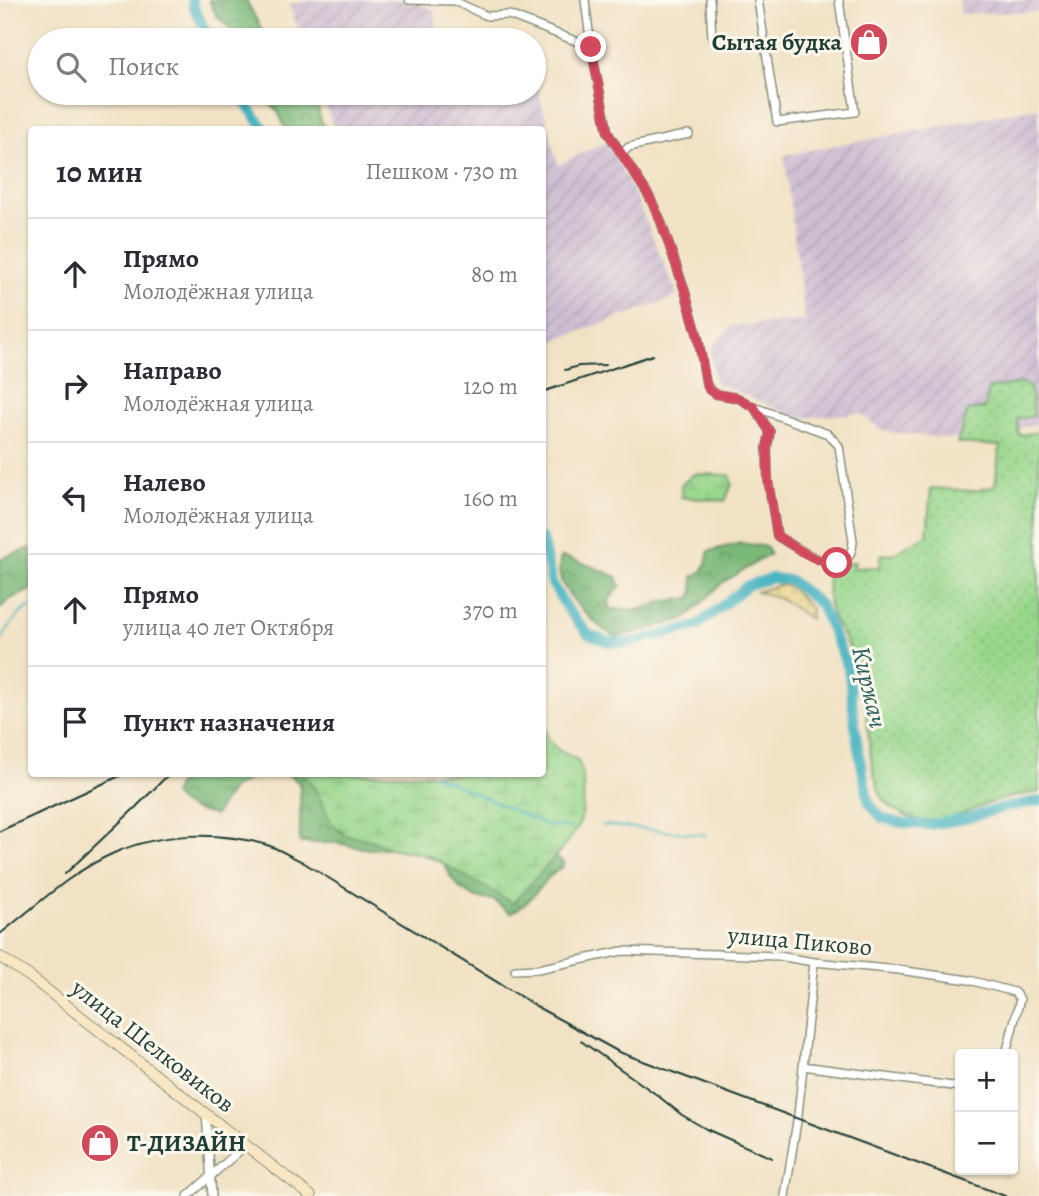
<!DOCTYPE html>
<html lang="ru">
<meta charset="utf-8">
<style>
body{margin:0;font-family:Alegreya,serif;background:#f7f7f7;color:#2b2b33}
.controls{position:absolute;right:21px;bottom:21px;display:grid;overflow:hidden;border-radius:7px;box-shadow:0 2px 5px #0004}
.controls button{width:63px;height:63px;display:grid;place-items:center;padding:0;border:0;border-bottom:2px solid #e1e1e2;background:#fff;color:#2b2b33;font:35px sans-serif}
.stop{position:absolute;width:21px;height:21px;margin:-16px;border:5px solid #d1495b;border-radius:50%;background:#fff}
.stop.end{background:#d1495b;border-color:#fff;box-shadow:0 2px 7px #0008}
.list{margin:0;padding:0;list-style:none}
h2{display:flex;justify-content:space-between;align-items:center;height:91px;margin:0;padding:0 28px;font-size:30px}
h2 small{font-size:23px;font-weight:400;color:#7c7c81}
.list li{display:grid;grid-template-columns:46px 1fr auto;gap:21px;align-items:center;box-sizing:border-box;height:112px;padding:0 28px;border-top:2px solid #e1e1e2}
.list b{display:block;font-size:26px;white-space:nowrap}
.list p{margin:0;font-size:23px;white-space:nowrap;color:#7c7c81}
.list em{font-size:23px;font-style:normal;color:#7c7c81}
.icon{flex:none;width:38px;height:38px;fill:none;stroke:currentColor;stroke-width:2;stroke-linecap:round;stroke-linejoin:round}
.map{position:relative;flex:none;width:1039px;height:1196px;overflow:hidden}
.search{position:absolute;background:#fff;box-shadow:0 2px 5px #0004;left:28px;top:28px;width:518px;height:77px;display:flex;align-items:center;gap:18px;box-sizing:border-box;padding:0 24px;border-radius:38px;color:#7c7c81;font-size:26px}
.panel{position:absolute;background:#fff;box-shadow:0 2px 5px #0004;left:28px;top:126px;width:518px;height:651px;border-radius:7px}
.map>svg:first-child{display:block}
.industrial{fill:url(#industrial-furrows)}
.grass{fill:url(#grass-dots);stroke:#5c8a60;stroke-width:2}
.forest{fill:url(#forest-crowns);stroke:#4c7a56;stroke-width:2}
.wetland{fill:url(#wetland-marsh);stroke:#5c8a60;stroke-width:2}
.sand{fill:url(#sand-dots);stroke:#868c69;stroke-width:2}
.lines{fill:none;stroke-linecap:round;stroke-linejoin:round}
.stream{stroke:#46b4c1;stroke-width:2}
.river{stroke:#46b4c1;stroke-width:10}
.street-casing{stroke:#88907c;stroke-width:10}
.secondary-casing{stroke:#88907c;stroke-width:12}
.street{stroke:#fff;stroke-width:7}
.secondary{stroke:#f9e7c3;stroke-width:10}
.rail{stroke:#1f3d34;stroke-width:2}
.route{stroke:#d1495b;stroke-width:9}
.labels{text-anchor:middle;stroke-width:6;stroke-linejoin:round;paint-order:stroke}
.poi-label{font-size:24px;font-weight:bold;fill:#1f3d34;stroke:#fbf7ec;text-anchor:end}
.street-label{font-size:24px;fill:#1f3d34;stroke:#fbf7ec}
.water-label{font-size:26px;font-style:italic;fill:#2b615e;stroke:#fbf7ec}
</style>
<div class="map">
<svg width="1039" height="1196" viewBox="0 0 1039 1196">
<defs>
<pattern id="industrial-furrows" width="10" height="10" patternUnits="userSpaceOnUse" patternTransform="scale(1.75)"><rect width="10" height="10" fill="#cebed2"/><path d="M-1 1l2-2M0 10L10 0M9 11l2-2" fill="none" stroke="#b0a4b5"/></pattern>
<pattern id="grass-dots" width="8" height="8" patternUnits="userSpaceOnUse" patternTransform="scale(1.75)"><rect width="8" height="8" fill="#99d78c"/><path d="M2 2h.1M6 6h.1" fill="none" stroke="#83b979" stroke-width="1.8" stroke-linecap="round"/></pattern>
<pattern id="forest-crowns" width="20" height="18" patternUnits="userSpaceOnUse" patternTransform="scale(1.75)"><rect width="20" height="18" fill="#7ab878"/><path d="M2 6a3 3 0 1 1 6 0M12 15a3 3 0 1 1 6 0" fill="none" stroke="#639763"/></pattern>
<pattern id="wetland-marsh" width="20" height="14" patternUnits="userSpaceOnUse" patternTransform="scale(1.75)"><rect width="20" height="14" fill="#99d78c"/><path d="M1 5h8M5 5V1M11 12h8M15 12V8" fill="none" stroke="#83b979"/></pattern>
<pattern id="sand-dots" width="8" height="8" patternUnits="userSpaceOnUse" patternTransform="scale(1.75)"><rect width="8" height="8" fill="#eeda9e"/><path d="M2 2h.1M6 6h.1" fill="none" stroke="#ccbc89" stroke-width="1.8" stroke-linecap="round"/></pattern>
</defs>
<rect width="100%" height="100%" fill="#fbf7ec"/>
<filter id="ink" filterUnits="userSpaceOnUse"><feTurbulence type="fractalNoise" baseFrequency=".0143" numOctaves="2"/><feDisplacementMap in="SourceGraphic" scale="14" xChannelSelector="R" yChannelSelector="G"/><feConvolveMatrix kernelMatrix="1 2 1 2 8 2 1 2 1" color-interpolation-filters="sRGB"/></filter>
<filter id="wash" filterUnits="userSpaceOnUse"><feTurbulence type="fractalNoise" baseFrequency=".00686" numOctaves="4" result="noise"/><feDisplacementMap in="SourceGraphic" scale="28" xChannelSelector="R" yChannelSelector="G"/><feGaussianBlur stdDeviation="1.57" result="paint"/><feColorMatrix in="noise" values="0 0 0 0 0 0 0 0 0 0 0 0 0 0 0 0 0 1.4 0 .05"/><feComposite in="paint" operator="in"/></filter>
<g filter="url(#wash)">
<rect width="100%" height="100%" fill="#f2e2c5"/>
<g class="industrial">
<polygon points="314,0 401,0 433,9 441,40 302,40 289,4"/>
<polygon points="960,0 1039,0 1039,12 960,14"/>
<polygon points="534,73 558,165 607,141 632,189 678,296 543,345 542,130 334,129 321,93 534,93"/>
<polygon points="1039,108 1039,425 951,439 882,431 860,413 798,418 715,382 710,349 731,326 805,321 784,155"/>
</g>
<path class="grass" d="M 1023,383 L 1030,388 L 1034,416 L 1017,419 L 1019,435 L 1039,432 L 1039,792 C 1022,794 1004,798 987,804 C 966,812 944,823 921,820 C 904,817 885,807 879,791 C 867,757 869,721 862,686 C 858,669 852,652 843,636 C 839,629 833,621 831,613 C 826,597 829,580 826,566 L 855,562 L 853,568 L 880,567 L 881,555 L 895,553 L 927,535 L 931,488 L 974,491 L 995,486 L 1000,446 L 957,443 L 968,411 L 985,408 L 989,388 Z"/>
<g class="forest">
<polygon points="209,0 246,0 267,40 235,40 233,31 216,15"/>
<polygon points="254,93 316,93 320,118 325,129 286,129 277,110"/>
<path d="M 741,543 L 767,547 L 770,554 L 722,583 L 685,619 L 617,637 C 598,629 569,599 561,580 C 558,572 559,564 561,557 C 571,557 605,572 617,577 L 620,586 L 609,600 L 610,609 L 640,610 L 661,602 L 690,598 L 693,593 L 693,577 C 706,572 706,563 709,551 Z"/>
<polygon points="31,548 31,590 10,599 0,608 0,559"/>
<path d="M 187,774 L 257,774 L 232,789 L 215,815 C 199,812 184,809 173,795 L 177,786 Z"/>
<path d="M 285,774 L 391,774 L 553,855 L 563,862 L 563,866 C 556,872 547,878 541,886 C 531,898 525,907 510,913 L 493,900 L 476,898 L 461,889 L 452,879 L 444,863 L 403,847 L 369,849 L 336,843 L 300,843 C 299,831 302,791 299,784 C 296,778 290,776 285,774 Z"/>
</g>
<g class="wetland">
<polygon points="694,474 730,475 732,484 725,501 681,497 681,485"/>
<path d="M 543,720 C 546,735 548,744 562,752 C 566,755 572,756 576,759 C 586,768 585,812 579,824 C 576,830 571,835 568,842 L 513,903 L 430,856 L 390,848 L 371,840 L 345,835 L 331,822 L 315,788 L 303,774 L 542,774 Z"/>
</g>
<path class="sand" d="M 783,584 L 792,589 L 811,609 L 810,619 C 792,606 777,594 755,592 Z"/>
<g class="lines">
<g class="stream">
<path d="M 0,643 C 8,629 16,613 32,606"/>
<polyline points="432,774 546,825 571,828"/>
<polyline points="602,825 706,835"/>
</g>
<g class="river">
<polyline points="192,0 194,8 211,40"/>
<polyline points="238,93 265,130"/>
<polyline points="542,538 552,584 568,610 588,634 608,642 628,643 697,626 748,585 771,578 790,580 820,604 848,668 858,748 869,803 882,818 901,823 928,825 964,819 1007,807 1039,801"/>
</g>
</g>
</g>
<g filter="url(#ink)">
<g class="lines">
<g class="street-casing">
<g id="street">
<polyline points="409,0 454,1 487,16 509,15 591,47"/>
<path d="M 585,0 L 591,47 L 608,133 L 649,196 L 660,219 L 684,288 L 698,337 L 706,383 L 710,390 L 716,394 L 738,398 L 754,407 L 770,432 L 767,448 L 768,480 L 777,536 C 796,547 851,588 853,541 L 839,446 L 828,434 L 754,407"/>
<polyline points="710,0 712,38"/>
<polyline points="758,0 777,122 855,112 839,0"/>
<polyline points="622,153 629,147 689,134"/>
<polyline points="515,970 538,969 622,951 778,956 814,962 899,970 969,980 1014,992 1020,999 1006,1054"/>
<polyline points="803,1066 960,1087"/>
<polyline points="206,1113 212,1196"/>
<polyline points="188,1196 246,1145"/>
<polyline points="785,1196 798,1115 814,962"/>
</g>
</g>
<g class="secondary-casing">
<polyline id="secondary" points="0,957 29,976 311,1196"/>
</g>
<use href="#street" class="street"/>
<use href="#secondary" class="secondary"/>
<g class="rail">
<polyline points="565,370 579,366 606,365"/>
<polyline points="542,392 653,355"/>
<polyline points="0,831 124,774"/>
<polyline points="65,874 135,808 169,774"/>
<path d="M 0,934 C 36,906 72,871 114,853 C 161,832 219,831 267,845 C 279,849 290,856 301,861 L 539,1008 L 619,1052 L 1005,1196"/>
<polyline points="581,1041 657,1095 682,1115 706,1129 772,1158"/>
</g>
</g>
</g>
<g class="lines" filter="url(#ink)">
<path class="route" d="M 591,47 L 608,133 L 649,196 L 660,219 L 684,288 L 698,337 L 706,383 L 709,390 L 716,394 L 738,398 L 754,407 L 770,432 L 767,447 L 768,480 L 777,536 C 796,547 814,563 837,563"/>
</g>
<defs>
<g id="shop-disc" transform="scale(2.0125)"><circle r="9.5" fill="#d1495b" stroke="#fbf7ec"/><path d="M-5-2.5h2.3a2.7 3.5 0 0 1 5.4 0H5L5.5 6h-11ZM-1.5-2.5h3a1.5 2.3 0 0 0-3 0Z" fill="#fff"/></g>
</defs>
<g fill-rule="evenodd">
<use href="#shop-disc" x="869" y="42"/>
<use href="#shop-disc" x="100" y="1143"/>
</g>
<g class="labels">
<g class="poi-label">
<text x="842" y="50">Сытая будка</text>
<text x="127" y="1151" text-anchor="start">Т-ДИЗАЙН</text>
</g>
<g class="street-label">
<text transform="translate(800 941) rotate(5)" y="8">улица Пиково</text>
<text transform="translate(153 1046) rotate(38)" y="8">улица Шелковиков</text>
</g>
<g class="water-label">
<text transform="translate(870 687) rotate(77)" y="9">Киржач</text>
</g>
</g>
</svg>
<div class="controls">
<button>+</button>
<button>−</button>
</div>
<div class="stop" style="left:837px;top:563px"></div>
<div class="stop end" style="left:591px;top:47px"></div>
<div class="search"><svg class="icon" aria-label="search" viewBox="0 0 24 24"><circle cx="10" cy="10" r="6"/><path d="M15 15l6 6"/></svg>Поиск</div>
<section class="panel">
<h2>10 мин<small>Пешком · 730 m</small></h2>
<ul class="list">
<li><svg class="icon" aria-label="ahead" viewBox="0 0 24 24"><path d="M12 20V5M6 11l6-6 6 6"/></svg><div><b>Прямо</b><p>Молодёжная улица</p></div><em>80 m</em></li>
<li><svg class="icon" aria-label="right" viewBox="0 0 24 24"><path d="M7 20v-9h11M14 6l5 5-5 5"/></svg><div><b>Направо</b><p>Молодёжная улица</p></div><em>120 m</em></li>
<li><svg class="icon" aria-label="left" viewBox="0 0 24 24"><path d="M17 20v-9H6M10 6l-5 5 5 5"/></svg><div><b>Налево</b><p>Молодёжная улица</p></div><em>160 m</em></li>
<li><svg class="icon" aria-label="ahead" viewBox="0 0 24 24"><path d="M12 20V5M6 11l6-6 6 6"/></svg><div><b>Прямо</b><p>улица 40 лет Октября</p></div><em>370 m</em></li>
<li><svg class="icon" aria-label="arrive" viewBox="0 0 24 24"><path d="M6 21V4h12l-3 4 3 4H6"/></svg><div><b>Пункт назначения</b></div></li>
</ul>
</section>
</div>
